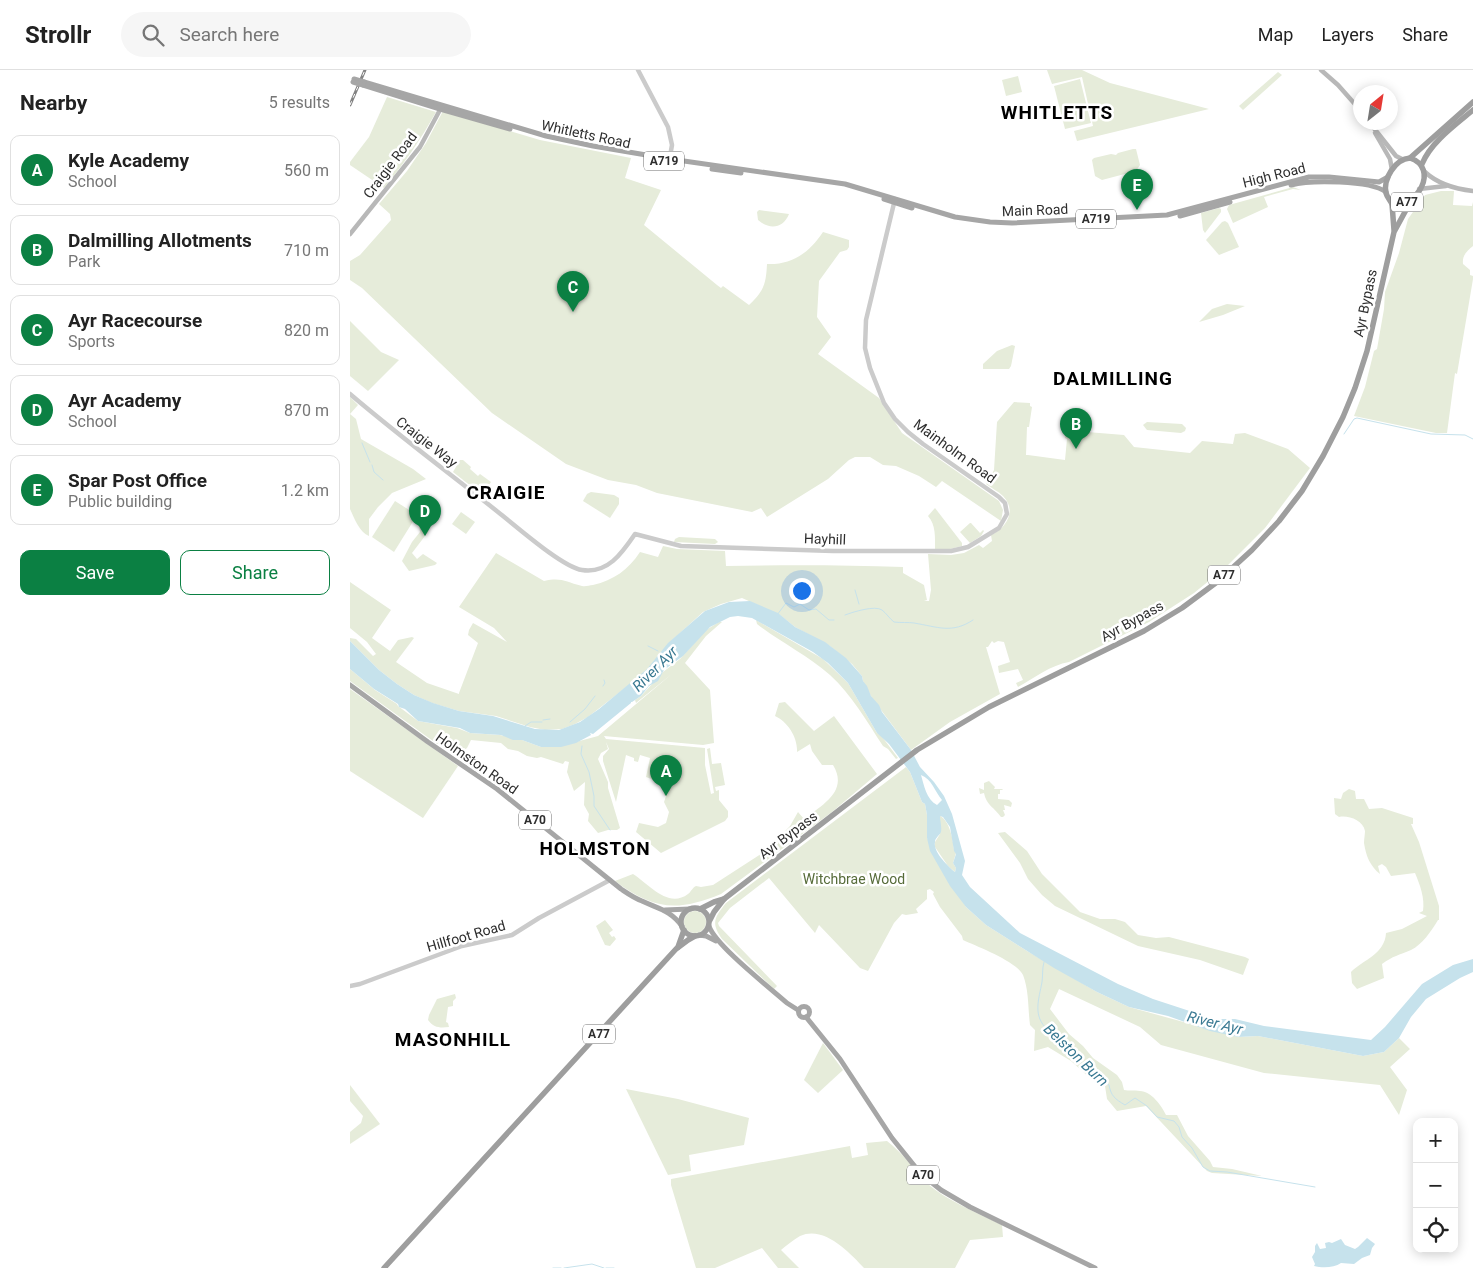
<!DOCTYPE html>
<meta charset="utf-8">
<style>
body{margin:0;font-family:Roboto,sans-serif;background:#f6f6f6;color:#222}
.controls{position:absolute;right:15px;bottom:15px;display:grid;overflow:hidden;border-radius:10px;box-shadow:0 2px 12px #0003}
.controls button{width:45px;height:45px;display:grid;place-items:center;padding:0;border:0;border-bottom:1px solid #e0e0e0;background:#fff;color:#222;font:25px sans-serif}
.compass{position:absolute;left:1003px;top:15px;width:45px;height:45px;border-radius:50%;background:#fff;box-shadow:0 2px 12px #0003;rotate:30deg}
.you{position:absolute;left:451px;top:520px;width:18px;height:18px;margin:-12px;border:4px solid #fff;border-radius:50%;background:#1a73e8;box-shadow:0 0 0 8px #1a73e833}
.badge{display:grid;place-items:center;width:32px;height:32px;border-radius:50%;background:#0b8043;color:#fff;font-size:16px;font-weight:700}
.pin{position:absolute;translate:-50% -41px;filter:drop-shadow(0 1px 2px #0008)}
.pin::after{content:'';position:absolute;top:26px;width:18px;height:15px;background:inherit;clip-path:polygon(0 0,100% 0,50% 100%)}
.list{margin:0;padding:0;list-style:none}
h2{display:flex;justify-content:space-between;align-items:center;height:65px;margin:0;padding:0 20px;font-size:21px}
h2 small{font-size:16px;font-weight:400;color:#767676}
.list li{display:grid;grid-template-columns:32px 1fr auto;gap:15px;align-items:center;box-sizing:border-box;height:70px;margin:0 10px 10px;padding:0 10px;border:1px solid #e0e0e0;border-radius:10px}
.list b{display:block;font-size:19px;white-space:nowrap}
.list p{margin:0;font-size:16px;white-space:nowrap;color:#767676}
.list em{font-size:16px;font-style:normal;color:#767676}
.actions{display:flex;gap:10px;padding:15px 20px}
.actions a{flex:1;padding:11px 0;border:1px solid #0b8043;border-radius:10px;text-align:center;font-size:18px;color:#0b8043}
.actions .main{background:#0b8043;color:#fff}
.icon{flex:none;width:28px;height:28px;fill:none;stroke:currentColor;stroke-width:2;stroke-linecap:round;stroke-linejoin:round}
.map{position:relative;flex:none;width:1123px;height:1198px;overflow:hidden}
header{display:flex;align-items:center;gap:30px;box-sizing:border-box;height:70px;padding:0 25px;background:#fff;border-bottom:1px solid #e0e0e0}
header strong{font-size:24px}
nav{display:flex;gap:28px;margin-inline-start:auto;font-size:18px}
.search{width:350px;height:45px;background:#f6f6f6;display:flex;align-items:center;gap:12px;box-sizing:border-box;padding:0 18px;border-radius:28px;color:#767676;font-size:19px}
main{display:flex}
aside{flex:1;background:#fff}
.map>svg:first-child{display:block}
.green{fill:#e6ecda}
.water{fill:#c6e2ec;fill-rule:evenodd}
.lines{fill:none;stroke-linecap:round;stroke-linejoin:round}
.stream{stroke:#c6e2ec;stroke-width:1}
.tertiary{stroke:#cbcbcb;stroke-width:4.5}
.secondary{stroke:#b8b8b8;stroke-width:4.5}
.primary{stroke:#a6a6a6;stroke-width:5}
.trunk{stroke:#9e9e9e;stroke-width:5.5}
.rail-casing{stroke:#838383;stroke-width:3}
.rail{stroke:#fff;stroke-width:1;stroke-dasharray:4;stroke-linecap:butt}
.primary-bridge{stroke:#a6a6a6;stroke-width:5}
.labels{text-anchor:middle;stroke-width:5;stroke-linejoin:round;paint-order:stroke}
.shield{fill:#fff;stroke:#6d6d6d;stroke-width:1}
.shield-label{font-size:12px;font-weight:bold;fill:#2e2e2e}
.street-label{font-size:14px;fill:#2e2e2e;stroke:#fff}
.park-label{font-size:14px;fill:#566b39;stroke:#fff}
.water-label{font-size:15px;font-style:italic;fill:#397992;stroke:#fff}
.district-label{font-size:19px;font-weight:bold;letter-spacing:1px;fill:#000;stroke:#fff}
</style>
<header>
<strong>Strollr</strong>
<div class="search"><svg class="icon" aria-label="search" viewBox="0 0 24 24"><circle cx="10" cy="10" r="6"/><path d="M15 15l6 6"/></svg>Search here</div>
<nav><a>Map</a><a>Layers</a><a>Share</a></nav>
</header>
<main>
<aside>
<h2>Nearby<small>5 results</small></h2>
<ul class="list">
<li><span class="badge">A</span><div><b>Kyle Academy</b><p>School</p></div><em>560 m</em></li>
<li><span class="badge">B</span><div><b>Dalmilling Allotments</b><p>Park</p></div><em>710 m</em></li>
<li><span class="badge">C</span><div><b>Ayr Racecourse</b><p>Sports</p></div><em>820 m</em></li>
<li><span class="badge">D</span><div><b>Ayr Academy</b><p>School</p></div><em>870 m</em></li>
<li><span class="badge">E</span><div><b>Spar Post Office</b><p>Public building</p></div><em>1.2 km</em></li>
</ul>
<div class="actions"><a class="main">Save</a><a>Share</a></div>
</aside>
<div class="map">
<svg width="1123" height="1198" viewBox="0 0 1123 1198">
<rect width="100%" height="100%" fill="#fff"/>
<g class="green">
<polygon points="697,0 732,0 760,13 859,39 727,71 724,61 743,56 732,7 702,14"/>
<polygon points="928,2 932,5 893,40 889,36"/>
<polygon points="668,6 672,22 656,26 652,10"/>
<polygon points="730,9 741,53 715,59 704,16"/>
<path d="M 37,27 L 86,42 C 71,69 54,94 34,118 L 0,95 L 0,92 L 19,67 Z"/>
<path d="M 93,41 L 190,70 L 281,88 L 275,108 L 311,120 L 294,155 L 367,215 L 371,218 L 373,216 L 399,235 C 414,221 416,214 417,194 C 442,195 459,183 473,162 L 499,170 L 499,177 L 497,180 L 490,182 L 469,211 L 467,247 L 481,267 L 468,284 L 529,328 L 552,363 L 649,431 L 653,440 L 651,451 L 592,411 L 586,417 L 569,406 L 546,396 L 533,395 L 520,387 L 505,387 L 499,390 L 478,409 L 417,447 L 411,438 L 402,442 L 307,423 L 286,415 L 258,410 L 216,394 L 142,343 L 12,218 L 0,210 L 0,191 L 10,185 L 41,150 L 40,144 L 29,134 L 57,101 L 76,73 Z"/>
<polygon points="783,79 786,79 790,95 786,101 752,110 745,106 742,90 744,88 761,84 766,85 768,83"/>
<polygon points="943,117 951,120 943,119 914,127 918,137 883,153 877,139 879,135"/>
<path d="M 1091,121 L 1104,121 L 1103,135 L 1122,136 L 1123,132 L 1123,176 C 1117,181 1112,185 1113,194 L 1120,200 L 1120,205 L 1123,206 L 1123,209 L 1107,304 L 1105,303 L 1097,363 L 1086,363 L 1004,346 L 1015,317 L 1024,281 L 1027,279 L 1034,239 L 1035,222 L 1049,183 L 1058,149 L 1075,125 Z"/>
<polygon points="869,138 871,139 871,142 855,163 853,160 851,143"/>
<path d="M 409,140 L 439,144 C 433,159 419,160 408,150 L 407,142 Z"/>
<polygon points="875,151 878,153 889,177 869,185 856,170 872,152"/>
<polygon points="877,234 895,236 873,245 849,252 862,239"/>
<polygon points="0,251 31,282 49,290 18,321 0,306"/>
<polygon points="662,275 665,276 661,296 659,299 633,299 633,294 647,281"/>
<path d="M 0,327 L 8,335 L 0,344 L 6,349 L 11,369 L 63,399 L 76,409 L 42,423 L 28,437 L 19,449 L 19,466 C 10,463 4,448 0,439 Z"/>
<path d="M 664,332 L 680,333 L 680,336 L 682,337 L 679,357 L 677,357 L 676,385 L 678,385 L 715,390 L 717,369 L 715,368 L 716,356 L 725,358 L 726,356 L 737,357 L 737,362 L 774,365 L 784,377 L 840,383 L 852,371 L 883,374 L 885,364 L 895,363 L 938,379 L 960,398 L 915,458 L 876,497 L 844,523 L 799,552 L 719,592 C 701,595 684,608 668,617 L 666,613 L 673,610 L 668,599 L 649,603 L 648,596 L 660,592 L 654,572 L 648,571 L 644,573 L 642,571 L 638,577 L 636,577 L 650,624 L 600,652 L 561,680 L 522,628 L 513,611 L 512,606 L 502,594 L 480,576 L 445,557 L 430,545 L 392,528 L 371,534 L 353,542 L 318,574 L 302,597 L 238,647 L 225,654 L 212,659 L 195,660 L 180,657 L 146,646 L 109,641 L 82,633 L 64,625 L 47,614 L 29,600 L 0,571 L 0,568 L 6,569 L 23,586 L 26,584 L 17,572 L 0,558 L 0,512 L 41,540 L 22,568 L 40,581 L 48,570 L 62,567 L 64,568 L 46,592 L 77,613 L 109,624 L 109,623 L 128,573 L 118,565 L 119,560 L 123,553 L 157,572 L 144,558 L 109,537 L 146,483 L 194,511 C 212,507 215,512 232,516 C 236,517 239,515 243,515 C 264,510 278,500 290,482 L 308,487 L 313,476 L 327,479 L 375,481 L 376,496 C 435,495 494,495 553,497 L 553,503 L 574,515 L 577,530 L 574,531 L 579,531 L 581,520 L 578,484 L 601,485 L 614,483 L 629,475 L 633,478 L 642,471 L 641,465 C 657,458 667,440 653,426 C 648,421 641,418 636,414 L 644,400 L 647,352 Z"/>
<polygon points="797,352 832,354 836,358 835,361 831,363 797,360 793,355"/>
<polygon points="110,390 113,390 121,397 120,399 128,406 130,404 141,412 133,424 131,424 103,402"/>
<polygon points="241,422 264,425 269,428 269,434 260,448 233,431 237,424"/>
<polygon points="45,431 67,445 44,482 22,467"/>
<path d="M 585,438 L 612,473 L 612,476 L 596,480 L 585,479 C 585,467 586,455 578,446 Z"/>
<polygon points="111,442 125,452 116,464 102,454"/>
<polygon points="68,448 80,449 78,462 62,483 67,489 73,484 87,493 85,495 59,501 52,491 62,472 70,462"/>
<polygon points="620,453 621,453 630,463 633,460 634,461 631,466 620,473 610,462"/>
<polygon points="329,467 365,469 368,472 365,474 324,472 325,469"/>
<path d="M 406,550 L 473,589 L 498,613 L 527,663 L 530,664 L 548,688 L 546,689 L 538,679 L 533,676 C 517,652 502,625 480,605 C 457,585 430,572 407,554 Z"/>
<polygon points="369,552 372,552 356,566 335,593 360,620 364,673 353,675 254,666 256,669 355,678 355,695 361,724 364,723 357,679 360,678 362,694 371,693 375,715 365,717 366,721 369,720 369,730 378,741 378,747 375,751 311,783 286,762 289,753 308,757 316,753 319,742 314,732 316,726 314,725 318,706 316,705 317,698 303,696 301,706 304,707 304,710 296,707 300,688 290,685 288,692 284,691 284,688 276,685 266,732 253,691 253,686 259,679 256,672 258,679 251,683 248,689 258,712 258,718 270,758 267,760 258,760 248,763 238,751 239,744 234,735 235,712 224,721 217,702 219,692 215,691 213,694 191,687 187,688 177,686 168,681 158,679 151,673 121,670 117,678 113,681 97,674 87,674 0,611 0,599 25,620 47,634 48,636 68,651 107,658 120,663 150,665 172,670 191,677 211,676 248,666 323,603 286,633 285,630 291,626 313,602 330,589 356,560"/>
<polygon points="0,619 108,696 73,748 0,701"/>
<path d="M 435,632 L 464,661 L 484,646 L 527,704 L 482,742 L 371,824 C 327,842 304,840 265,811 L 283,804 C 299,814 318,839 338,824 C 341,822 342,818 346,816 L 351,817 L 363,815 L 417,780 L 440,756 L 448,742 L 454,749 C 472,735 499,721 483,695 L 472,695 L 462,681 L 460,674 L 447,682 C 448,668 438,652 425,646 L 429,633 Z"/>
<path d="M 556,697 L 560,702 L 572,732 L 575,734 L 577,745 L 577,768 L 616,837 L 636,855 L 677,881 L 747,922 L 779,937 L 888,967 L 908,966 L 1013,986 L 1034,982 L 1049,968 L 1060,979 L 1040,997 L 1057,1020 L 1049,1045 L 1030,1015 L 914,1003 L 811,975 L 790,957 L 709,919 L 700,939 L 719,964 L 733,976 L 743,988 L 767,1005 L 772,1012 L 774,1020 C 779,1021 784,1020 790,1021 C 801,1021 812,1036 816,1045 L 827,1045 L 838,1066 L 860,1091 L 863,1097 L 882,1099 L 912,1106 L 862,1103 L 857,1101 L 796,1036 L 767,1041 L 757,1029 L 755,1016 L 741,1009 L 721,991 L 698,977 L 684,981 L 685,960 L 680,955 C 678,940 679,920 673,905 C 666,891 628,877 613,870 L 612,866 L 590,837 L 583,824 L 584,822 L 580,819 L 577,820 L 577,829 L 566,839 L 568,843 L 556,845 L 552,844 L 544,853 L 518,901 L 510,898 L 469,855 L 465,863 L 419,808 L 380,838 L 368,853 L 369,856 L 427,916 L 424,919 L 372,869 C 361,853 364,848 376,833 Z"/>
<path d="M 639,711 L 645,717 L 644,719 L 652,719 L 653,720 L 650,720 L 650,724 L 648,724 L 648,729 L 659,730 L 662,733 L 661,737 L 654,735 L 655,740 L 653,740 L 655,745 L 653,747 L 651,747 C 645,738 636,735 634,723 L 630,724 L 629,718 L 634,720 L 634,713 Z"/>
<path d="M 999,719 L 1005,721 L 1006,729 L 1014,729 L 1019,739 L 1032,738 L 1063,748 L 1063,754 L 1061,754 L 1069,772 L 1089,836 L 1089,850 L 1088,850 C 1082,860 1072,875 1061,880 C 1049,885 1043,886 1032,894 L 1034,908 L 1007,919 L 1002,913 L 1001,902 C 1013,890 1035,884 1036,863 L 1052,859 L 1077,846 L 1069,843 L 1073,841 C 1075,828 1070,815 1065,803 L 1041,806 L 1036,797 L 1032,794 L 1028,796 L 1030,804 C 1020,796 1016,786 1014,773 C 1014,769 1015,764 1015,761 C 1013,750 998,745 989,747 L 985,744 L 984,728 L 991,729 L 993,723 Z"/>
<path d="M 589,745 C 600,751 603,769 604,780 L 606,783 L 603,793 L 606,798 L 605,802 L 598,796 L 585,777 L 585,772 L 590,764 Z"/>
<polygon points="655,762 677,781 692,804 730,842 750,849 765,849 775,852 788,865 806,868 819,867 895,887 899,889 893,905 850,890 788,876 705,836 692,825 678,809 670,793 648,763"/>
<circle cx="345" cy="852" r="11"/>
<polygon points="255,850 263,860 259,863 262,867 264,866 266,869 260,876 255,875 246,856"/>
<path d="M 105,924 L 106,928 L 103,931 L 103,936 L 98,937 L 96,952 L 98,953 L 99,957 C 90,958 84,958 78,950 L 79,945 L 87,929 Z"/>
<polygon points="473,973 493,1000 468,1023 454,1010"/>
<polygon points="0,1015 30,1054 0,1074 0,1062 11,1053 13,1046 0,1031"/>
<polygon points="276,1019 328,1029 399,1048 394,1075 339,1085 341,1101 318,1105"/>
<path d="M 537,1071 C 553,1083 563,1099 577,1113 C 595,1130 630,1144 652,1155 L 653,1167 L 620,1170 L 605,1198 L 514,1198 C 500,1183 474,1155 450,1166 C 443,1170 437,1175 431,1180 L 449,1198 L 428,1198 L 412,1178 L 365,1198 L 346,1198 L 321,1115 L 321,1109 L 500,1076 L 502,1088 L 518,1085 L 516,1073 Z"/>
</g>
<g class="water">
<path d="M 400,531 L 428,543 L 445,557 L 475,572 L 496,588 L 512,606 L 513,611 L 517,616 L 521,626 L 529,635 L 532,642 L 561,680 L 570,697 L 584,712 L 594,726 L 602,744 L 615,791 L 612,805 L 620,817 L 670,863 L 768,914 L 803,929 L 864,949 L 885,949 L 914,956 L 1021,970 L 1035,957 L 1072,914 L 1103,895 L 1123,889 L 1123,902 L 1110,908 L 1076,929 L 1061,947 L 1049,968 L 1034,982 L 1013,986 L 908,966 L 888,967 L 860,961 L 818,946 L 779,937 L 747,922 L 704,898 L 636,855 L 616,837 L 600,816 L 580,781 L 577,768 L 577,745 L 575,734 L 572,732 L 560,702 L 539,674 L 527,663 L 498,613 L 478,593 L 463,582 L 402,548 L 388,546 L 380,547 L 360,557 L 333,586 L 314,600 L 308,611 L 299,616 L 291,626 L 282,632 L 281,632 L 281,633 L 243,664 L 240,663 L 241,665 L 226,673 L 211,677 L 191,677 L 172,670 L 163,670 L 151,665 L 120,663 L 110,658 L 68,651 L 55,639 L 49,637 L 48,634 L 24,619 L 0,599 L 0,571 L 29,600 L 47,614 L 64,625 L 83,633 L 109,641 L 143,646 L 185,659 L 209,660 L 230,652 L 249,639 L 297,599 L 318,573 L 355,541 L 379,532 ZM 571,705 C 582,709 585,722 592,730 L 587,735 C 576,729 574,715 571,705 ZM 590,746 L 593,747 L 600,757 L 604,781 L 606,784 L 603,793 L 606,798 L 605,802 C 598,796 583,782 585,772 C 585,768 589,766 591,762 C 592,757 590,751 590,746 Z"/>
<path d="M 1017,1168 L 1025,1174 L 1022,1178 L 1020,1185 L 1012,1188 L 1004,1194 L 991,1193 C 984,1198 972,1198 964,1196 L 965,1194 L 962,1187 L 965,1182 L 965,1176 L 967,1173 L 970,1179 L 976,1178 L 975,1173 L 979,1172 L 982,1173 L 991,1169 L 995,1175 L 1005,1179 L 1008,1177 Z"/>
</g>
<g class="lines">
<g class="stream">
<polyline points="994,364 1004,349 1007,348 1081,364 1115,365 1123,369"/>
<polyline points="12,373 20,392"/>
<polyline points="22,395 24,402 33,410"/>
<polyline points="505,520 509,534"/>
<polyline points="427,545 436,533 444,537 450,534 459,540 466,539 479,550 484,550"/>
<path d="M 495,545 C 503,542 525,535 532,540 C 536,543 540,549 544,552 C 551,553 558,552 564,553 C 588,557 602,564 623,550"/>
<polyline points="298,576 308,581"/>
<polyline points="253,616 255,613 254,610"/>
<polyline points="193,650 200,649"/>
<polyline points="220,652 235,639 245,626"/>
<polyline points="175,656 181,652 192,652"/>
<polyline points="232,676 231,684 239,702 244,726 244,736 260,760"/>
<path d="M 694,892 C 692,899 693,905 692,912 C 689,929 682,946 698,960 C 703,965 711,969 713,977 L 720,980 L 721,985 L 729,990 L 737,1000 L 759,1015 C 761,1026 765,1029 775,1035 L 785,1028 L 797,1036 L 807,1047 L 824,1051 L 829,1057 L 832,1067 L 842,1078 L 853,1097 L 860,1101 L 877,1102 L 965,1117"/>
<polyline points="203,1198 211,1198"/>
<polyline points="214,1198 242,1194 254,1198"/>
<polyline points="256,1198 264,1198"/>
</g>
<g class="tertiary">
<polyline points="288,0 318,57 322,75 319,92"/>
<path d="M 0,324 C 48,365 99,403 148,442 C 166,456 212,497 232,500 C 258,504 272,483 285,464 L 331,476 L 483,481 L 601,481 L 618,477 L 649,458 L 657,444 L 655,433 L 649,427 L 573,374 L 558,362 L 545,349 L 534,333 L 520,298 L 515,278 L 516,250 L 545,129"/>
<polyline points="0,916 10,914 112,876 162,865 189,848 260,810"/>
</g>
<g class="secondary">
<polyline points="971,0 988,15 1011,41"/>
<polyline points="1019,52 1046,86 1052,89"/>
<polyline points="1025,63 1040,89 1042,100"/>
<path d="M 1075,102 C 1088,114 1105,119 1123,121"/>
<polyline points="1069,119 1096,116"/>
<polyline points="0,164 70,77 91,38"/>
</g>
<g class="primary">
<polyline points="14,12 196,66 243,76 320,89 495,114 605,147 640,152 662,153 817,145 959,107 979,107 1029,112 1038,107"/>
<polyline points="13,15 90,39 160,59"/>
<polyline points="362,99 391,103"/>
<path d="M 941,115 C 960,110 1020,110 1036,122"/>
<polyline points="534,129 562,138"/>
<polyline points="830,146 880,132"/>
<path d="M 0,615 L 78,672 L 147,719 L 271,819 C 277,823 284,828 292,831 C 309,839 320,840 332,856"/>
<polyline points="315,840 340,839"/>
<path d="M 359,856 C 365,875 419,917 437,933 L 448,940"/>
<polyline points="349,865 356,866 366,871"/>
<circle cx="454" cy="942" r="5.5"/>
<polyline points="456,947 490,989 542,1068 571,1104 591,1120 620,1137 745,1198"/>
</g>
<g class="trunk">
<path d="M 1060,88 C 1090,98 1067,139 1042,134 C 1040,130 1037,127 1036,123 C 1033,109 1045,89 1060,88 Z"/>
<polyline points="1060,88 1123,32"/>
<path d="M 1072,94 C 1081,72 1105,55 1123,40"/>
<polyline points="1042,134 1044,160"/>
<circle cx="345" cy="852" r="14"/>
<polyline points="350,839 364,832 374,829"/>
<polyline points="360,850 364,842 374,829 567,680 639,637 794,561 832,538 867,512 902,480 929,451 952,421 973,386 993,347 1005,318 1017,281 1044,162 1062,129"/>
<polyline points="328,877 334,860"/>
<polyline points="34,1198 326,879 338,870 345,866"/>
</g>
<g class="rail-casing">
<polyline id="rail" points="0,35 15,0"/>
</g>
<use href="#rail" class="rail"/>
<g class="primary-bridge">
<polyline points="4,9 14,12"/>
<polyline points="3,12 13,15"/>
</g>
</g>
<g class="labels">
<g class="shield">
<rect x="294" y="81.5" width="40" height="19" rx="4"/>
<rect x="1041" y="122.5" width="32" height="19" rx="4"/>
<rect x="726" y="139.5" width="40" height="19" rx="4"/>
<rect x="858" y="495.5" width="32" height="19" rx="4"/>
<rect x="169" y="740.5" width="32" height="19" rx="4"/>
<rect x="233" y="954.5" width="32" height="19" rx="4"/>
<rect x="557" y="1095.5" width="32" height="19" rx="4"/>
</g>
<g class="shield-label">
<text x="314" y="95">A719</text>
<text x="1057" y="136">A77</text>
<text x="746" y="153">A719</text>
<text x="874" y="509">A77</text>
<text x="185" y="754">A70</text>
<text x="249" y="968">A77</text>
<text x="573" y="1109">A70</text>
</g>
<g class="street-label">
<text transform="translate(236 64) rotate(12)" y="5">Whitletts Road</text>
<text transform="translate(40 95) rotate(-53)" y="5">Craigie Road</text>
<text transform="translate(924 105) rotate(-14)" y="5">High Road</text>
<text transform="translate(685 140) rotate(-2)" y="5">Main Road</text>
<text transform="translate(1015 233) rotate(-78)" y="5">Ayr Bypass</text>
<text transform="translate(77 372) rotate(38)" y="5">Craigie Way</text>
<text transform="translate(605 381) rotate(36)" y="5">Mainholm Road</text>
<text transform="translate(475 469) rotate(2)" y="5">Hayhill</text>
<text transform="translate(782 551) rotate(-29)" y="5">Ayr Bypass</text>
<text transform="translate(127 693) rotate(35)" y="5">Holmston Road</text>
<text transform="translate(438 765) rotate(-37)" y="5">Ayr Bypass</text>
<text transform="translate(116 866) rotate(-16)" y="5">Hillfoot Road</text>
</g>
<g class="park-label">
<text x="504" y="814">Witchbrae Wood</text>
</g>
<g class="water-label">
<text transform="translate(305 599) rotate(-45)" y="5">River Ayr</text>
<text transform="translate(865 953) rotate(14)" y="5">River Ayr</text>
<text transform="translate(726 985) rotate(44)" y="5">Belston Burn</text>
</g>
<g class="district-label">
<text x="707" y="49">WHITLETTS</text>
<text x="763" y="315">DALMILLING</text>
<text x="156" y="429">CRAIGIE</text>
<text x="245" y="785">HOLMSTON</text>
<text x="103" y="976">MASONHILL</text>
</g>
</g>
</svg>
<div class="controls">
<button>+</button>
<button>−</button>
<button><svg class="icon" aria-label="locate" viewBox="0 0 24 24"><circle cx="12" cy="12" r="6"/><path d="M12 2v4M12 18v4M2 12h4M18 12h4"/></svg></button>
</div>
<svg class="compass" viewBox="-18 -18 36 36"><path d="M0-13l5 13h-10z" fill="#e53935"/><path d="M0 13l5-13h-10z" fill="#767676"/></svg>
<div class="you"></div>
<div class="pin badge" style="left:316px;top:726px">A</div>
<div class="pin badge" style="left:726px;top:379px">B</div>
<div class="pin badge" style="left:223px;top:242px">C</div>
<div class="pin badge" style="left:75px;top:466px">D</div>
<div class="pin badge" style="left:787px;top:140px">E</div>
</div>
</main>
